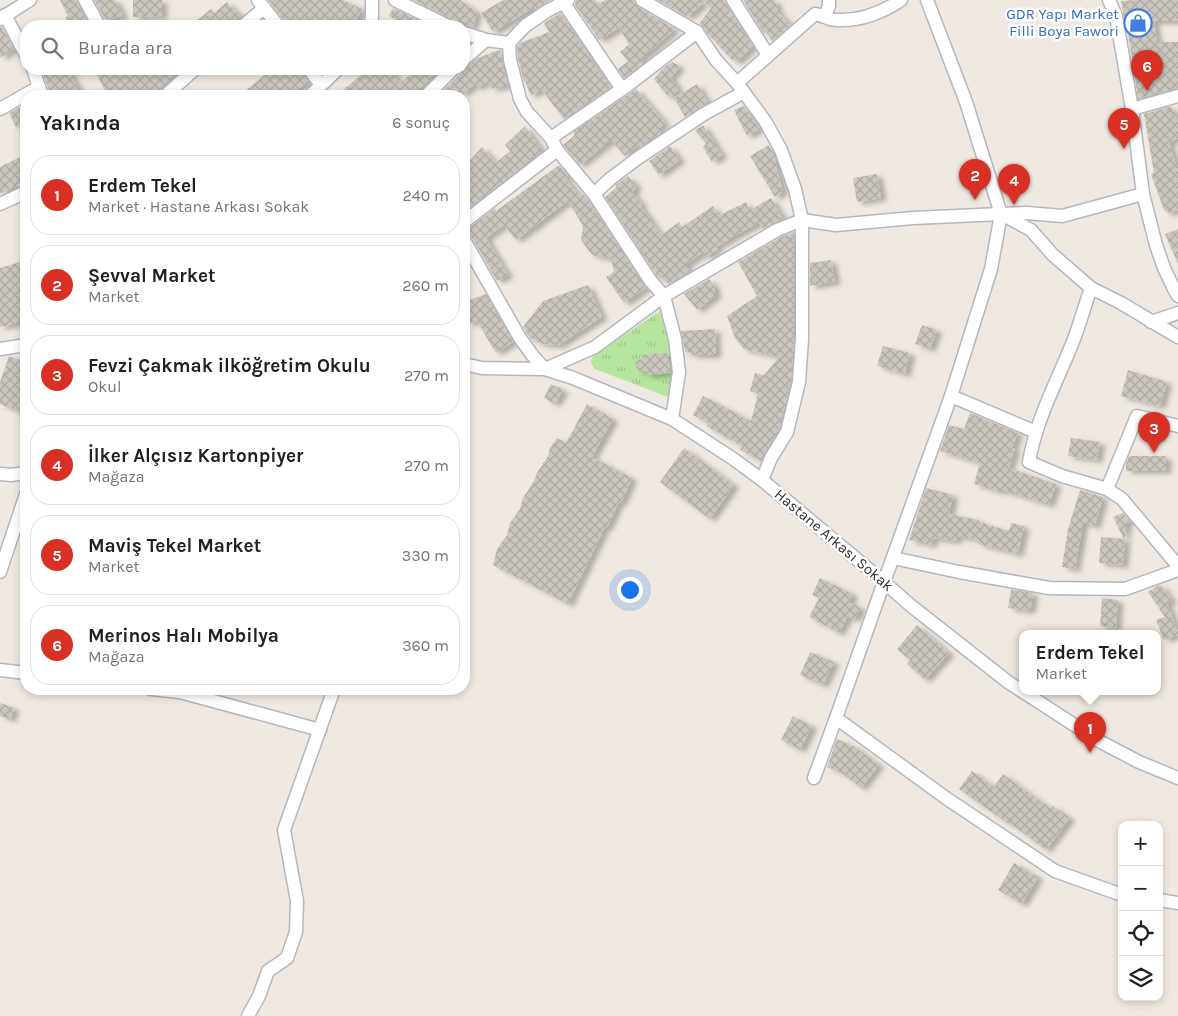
<!DOCTYPE html>
<html lang="tr">
<meta charset="utf-8">
<style>
body{margin:0;font-family:Karla,sans-serif;background:#f2f2f2;color:#202124}
.controls{position:absolute;right:15px;bottom:15px;display:grid;overflow:hidden;border-radius:10px;box-shadow:0 2px 8px #0003}
.controls button{width:45px;height:45px;display:grid;place-items:center;padding:0;border:0;border-bottom:1px solid #e0e0e0;background:#fff;color:#202124;font:25px sans-serif}
.you{position:absolute;left:629px;top:589px;width:18px;height:18px;margin:-12px;border:4px solid #fff;border-radius:50%;background:#1a73e8;box-shadow:0 0 0 8px #1a73e833}
.badge{display:grid;place-items:center;width:32px;height:32px;border-radius:50%;background:#d93025;color:#fff;font-size:16px;font-weight:700}
.pin{position:absolute;translate:-50% -41px;filter:drop-shadow(0 1px 2px #0008)}
.pin::after{content:'';position:absolute;top:26px;width:18px;height:15px;background:inherit;clip-path:polygon(0 0,100% 0,50% 100%)}
.popup{position:absolute;left:1019px;top:630px;width:142px;height:65px;box-sizing:border-box;display:grid;place-content:center;border-radius:10px;background:#fff;filter:drop-shadow(0 1px 4px #0005);font-size:16px;white-space:nowrap;color:#757577}
.popup b{font-size:19px;color:#202124}
.popup::after{content:'';position:absolute;left:50%;top:100%;margin-left:-10px;border:10px solid transparent;border-top-color:#fff}
.list{margin:0;padding:0;list-style:none}
h2{display:flex;justify-content:space-between;align-items:center;height:65px;margin:0;padding:0 20px;font-size:21px}
h2 small{font-size:16px;font-weight:400;color:#757577}
.list li{display:grid;grid-template-columns:32px 1fr auto;gap:15px;align-items:center;box-sizing:border-box;height:80px;margin:0 10px 10px;padding:0 10px;border:1px solid #e0e0e0;border-radius:20px}
.list b{display:block;font-size:19px;white-space:nowrap}
.list p{margin:0;font-size:16px;white-space:nowrap;color:#757577}
.list em{font-size:16px;font-style:normal;color:#757577}
.icon{flex:none;width:28px;height:28px;fill:none;stroke:currentColor;stroke-width:2;stroke-linecap:round;stroke-linejoin:round}
.map{position:relative;flex:none;width:1178px;height:1016px;overflow:hidden}
.search{position:absolute;background:#fff;box-shadow:0 2px 8px #0003;left:20px;top:20px;width:450px;height:55px;display:flex;align-items:center;gap:12px;box-sizing:border-box;padding:0 18px;border-radius:20px;color:#757577;font-size:19px}
.panel{position:absolute;background:#fff;box-shadow:0 2px 8px #0003;left:20px;top:90px;width:450px;height:605px;border-radius:20px}
.map>svg:first-child{display:block}
.park{fill:url(#park-tufts)}
.building{fill:url(#building-cross-hatch);filter:url(#shadow)}
.lines{fill:none;stroke-linecap:round;stroke-linejoin:round}
.street-casing{stroke:#b4b7c1;stroke-width:15}
.street{stroke:#fff;stroke-width:12}
.labels{text-anchor:middle;stroke-width:5;stroke-linejoin:round;paint-order:stroke}
.shop-label{font-size:15px;fill:#366cbe;stroke:#fff;text-anchor:end}
.street-label{font-size:15px;fill:#2e2e2e;stroke:#fff}
</style>
<div class="map">
<svg width="1178" height="1016" viewBox="0 0 1178 1016">
<defs>
<pattern id="park-tufts" width="24" height="20" patternUnits="userSpaceOnUse" patternTransform="scale(1.25)"><rect width="24" height="20" fill="#b6e59e"/><path d="M3 7l-1-3M5 7V3M7 7l1-3M15 17l-1-3M17 17v-4M19 17l1-3" fill="none" stroke="#9dc588"/></pattern>
<pattern id="building-cross-hatch" width="8" height="8" patternUnits="userSpaceOnUse" patternTransform="scale(1.25)"><rect width="8" height="8" fill="#cbc7bf"/><path d="M0 0l8 8M0 8l8-8" fill="none" stroke="#afaba4"/></pattern>
<filter id="shadow"><feDropShadow dx="5.5" dy="3" stdDeviation="2.5" flood-color="#0004"/></filter>
</defs>
<rect width="100%" height="100%" fill="#efe9e1"/>
<polygon class="park" points="660,311 663,314 672,350 673,373 671,398 595,369 591,363 592,357"/>
<g class="building">
<polygon points="60,0 77,0 78,4 90,26 69,26 65,18 68,16"/>
<polygon points="94,0 115,0 123,16 105,20"/>
<polygon points="133,0 162,0 162,16 133,17"/>
<polygon points="268,0 343,0 362,9 353,26 286,26 284,21"/>
<polygon points="413,0 460,0 477,12 473,27 466,25 460,26 456,24 452,19"/>
<polygon points="503,0 550,0 536,9 535,7 493,32 481,13"/>
<polygon points="576,0 595,0 598,5 605,0 634,0 635,4 638,7 675,29 641,59 644,63 624,78 618,69 628,61 620,52 629,44 619,28 599,40 575,5"/>
<polygon points="658,0 725,0 726,4 753,46 738,61 732,60 708,34 703,27 699,24 711,8 704,2 688,17"/>
<polygon points="743,0 775,0 778,12 791,25 772,41 766,32 764,34"/>
<polygon points="1134,0 1178,0 1178,21 1154,21 1157,42 1178,42 1178,88 1138,99 1128,33 1127,33 1121,1"/>
<polygon points="227,2 240,16 228,26 190,26 211,9 214,13"/>
<polygon points="393,8 430,26 407,26 389,16"/>
<polygon points="561,13 605,81 606,80 611,87 564,119 541,89 531,96 525,81 524,82 518,59 517,46 520,43 549,32 544,23"/>
<polygon points="0,27 2,27 14,49 0,58"/>
<polygon points="498,50 498,51 501,50 502,62 508,85 492,89 488,81 477,88 475,84 463,94 459,89 451,96 437,96 459,75 461,69 464,69 464,67 469,65 476,59"/>
<polygon points="672,62 680,66 671,78 679,90 668,97 654,79 662,69"/>
<polygon points="41,69 68,69 82,96 51,96"/>
<polygon points="94,69 173,69 177,74 160,90 157,96 108,96"/>
<polygon points="272,69 300,69 308,81 289,96 239,96"/>
<polygon points="368,69 390,69 400,83 417,69 442,69 420,90 418,96 336,96"/>
<polygon points="697,84 708,103 685,117 674,98"/>
<polygon points="636,89 665,123 658,129 661,133 640,147 638,145 625,156 611,140 580,165 563,145 575,135 573,132"/>
<polygon points="26,104 26,121 16,127 9,113"/>
<polygon points="744,106 760,129 747,136 734,110"/>
<polygon points="1171,106 1178,123 1178,138 1169,142 1176,165 1178,165 1178,210 1169,213 1164,210 1151,174 1154,173 1144,114"/>
<polygon points="703,125 722,155 712,162 703,147 706,144 695,130"/>
<polygon points="525,126 542,151 464,212 464,167 482,147 496,163 510,151 505,145"/>
<polygon points="769,145 776,161 775,161 783,192 775,197 750,156"/>
<polygon points="670,146 680,160 659,175 649,161"/>
<polygon points="26,154 26,184 18,187 18,185 0,194 0,167"/>
<polygon points="559,165 568,176 566,178 579,196 583,194 587,198 646,288 624,303 606,277 614,272 611,259 592,255 581,240 583,226 568,201 516,240 504,225 486,238 508,275 497,281 471,236 468,233 464,232 464,230 469,228 495,208 496,211"/>
<polygon points="877,174 881,198 857,202 853,178"/>
<polygon points="628,176 637,187 632,192 642,204 640,205 661,235 679,222 682,227 713,206 718,216 746,202 750,210 771,198 783,219 763,229 759,223 730,238 730,239 716,247 718,249 706,257 702,253 685,265 690,271 668,284 663,277 660,279 656,275 605,197 617,187 615,185"/>
<polygon points="1178,229 1178,264 1165,234"/>
<polygon points="794,232 794,339 791,381 779,430 764,454 761,461 740,450 742,446 706,426 708,423 693,415 703,396 751,421 758,394 750,391 755,373 764,375 779,357 744,349 735,338 727,316 757,296 738,262 781,237"/>
<polygon points="26,260 26,321 0,327 0,268"/>
<polygon points="831,260 835,282 810,286 810,263"/>
<polygon points="709,279 715,287 715,296 697,310 684,294"/>
<polygon points="588,285 602,317 559,345 542,344 530,338 523,327 543,301"/>
<polygon points="486,294 513,342 496,353 477,321 469,324 464,310 464,302"/>
<polygon points="922,325 937,330 930,349 915,344"/>
<polygon points="715,329 716,355 692,355 692,353 685,352 681,331"/>
<polygon points="883,346 910,353 905,374 877,366"/>
<polygon points="668,353 671,373 648,375 645,371 638,371 635,361 643,359 642,355"/>
<polygon points="9,356 26,362 26,414 0,404 0,382"/>
<polygon points="1128,370 1167,382 1160,406 1121,396"/>
<polygon points="551,384 563,390 555,404 544,398"/>
<polygon points="587,404 613,419 592,457 632,478 621,503 619,502 607,528 605,527 568,604 493,565 497,549 507,535 510,523 520,509 523,498 534,481 537,473 548,456 550,448 557,438 566,443"/>
<polygon points="970,413 1018,433 1012,448 1015,448 1009,468 1056,484 1049,505 1002,490 1001,492 974,484 980,463 940,451 949,425 964,429"/>
<polygon points="1071,438 1100,442 1097,460 1068,456"/>
<polygon points="684,448 734,485 710,519 660,482"/>
<polygon points="1129,456 1166,456 1166,471 1126,471 1126,464"/>
<polygon points="926,488 953,495 949,514 979,520 979,522 1009,531 1011,523 1024,526 1018,554 978,544 979,540 957,536 956,541 933,538 931,545 909,540"/>
<polygon points="1080,490 1103,497 1095,526 1083,522 1075,569 1062,567 1068,529"/>
<polygon points="1123,513 1130,522 1126,524 1123,565 1099,563 1101,537 1124,539 1113,517"/>
<polygon points="820,578 853,594 849,602 861,608 854,620 848,616 839,633 809,617 819,598 812,595"/>
<polygon points="1161,585 1172,600 1167,603 1178,632 1178,635 1164,640 1156,620 1165,617 1148,592 1157,586"/>
<polygon points="1011,589 1033,593 1030,611 1008,608"/>
<polygon points="1102,598 1118,600 1116,628 1100,626"/>
<polygon points="917,625 949,653 925,680 907,664 910,660 897,649"/>
<polygon points="810,652 834,662 823,685 800,675"/>
<polygon points="0,703 14,708 11,719 0,716"/>
<polygon points="793,716 812,726 800,750 781,740"/>
<polygon points="837,739 855,747 879,765 861,788 842,773 827,767"/>
<polygon points="972,771 994,787 1003,774 1051,809 1053,806 1070,818 1046,850 1011,824 1010,825 959,789"/>
<polygon points="1014,863 1038,877 1022,904 998,890"/>
</g>
<g class="lines">
<g class="street-casing">
<g id="street">
<polyline points="85,0 99,26"/>
<polyline points="258,0 278,26"/>
<polyline points="395,0 448,26"/>
<polyline points="568,0 547,11 525,26 509,43 510,60 520,99 527,112 551,138 557,150 594,194 650,280 664,296 675,339 679,372 672,419"/>
<polyline points="642,0 697,32 716,60 737,83 765,121 781,150 795,189 802,220 802,339 799,382 787,432 771,458 762,480"/>
<polyline points="733,0 768,55"/>
<polyline points="1109,0 1116,16 1132,109 1143,194 1156,245 1164,268 1175,291 1178,296"/>
<polyline points="563,2 622,89"/>
<polyline points="5,15 26,55"/>
<polyline points="825,16 829,6 829,0"/>
<polyline points="0,19 30,0"/>
<polyline points="243,26 264,8"/>
<polyline points="370,26 372,17 372,0"/>
<polyline points="464,33 486,40"/>
<polyline points="464,59 486,40 509,43"/>
<polyline points="33,69 42,96"/>
<polyline points="309,69 321,85"/>
<path d="M 737,83 L 815,14 C 821,15 825,17 830,19 C 832,20 836,20 838,20 C 861,21 883,12 901,0"/>
<polyline points="165,96 195,69"/>
<polyline points="310,96 338,69"/>
<polyline points="426,96 453,69"/>
<polyline points="0,109 39,87"/>
<polyline points="1132,109 1178,96"/>
<polyline points="551,138 628,85 697,32"/>
<polyline points="594,194 610,179 638,158 704,114 744,92"/>
<polyline points="0,204 26,192"/>
<polyline points="1003,215 1031,230 1053,255 1091,288 1121,303 1178,337"/>
<polyline points="464,222 557,150"/>
<polyline points="464,240 520,338 533,356 545,369 595,347 664,296 777,230 802,220 836,225 913,218 1001,214 1027,213 1062,216 1143,194"/>
<path d="M 1091,288 C 1085,305 1080,323 1074,339 C 1058,380 1036,419 1029,462 L 1062,476 L 1107,489 L 1122,499 L 1178,566"/>
<polyline points="1151,322 1178,313"/>
<polyline points="0,349 26,345"/>
<polyline points="464,364 482,368 545,369 573,378 672,419 732,458 762,480 884,582 910,605 1008,682 1099,741 1139,762 1178,778"/>
<polyline points="951,396 1036,432"/>
<polyline points="0,474 11,475 26,473"/>
<polyline points="1107,489 1137,416 1178,426"/>
<polyline points="893,558 959,572 1049,588 1125,589 1178,570"/>
<polyline points="0,572 26,494"/>
<polyline points="0,670 26,673"/>
<polyline points="151,689 180,692 320,730"/>
<polyline points="836,718 946,798 1055,871 1122,895"/>
<polyline points="814,778 836,718 884,582 951,396 991,269 1001,214 966,102 927,0"/>
<polyline points="1159,900 1178,903"/>
<polyline points="248,1016 259,996 268,971 287,958 296,932 297,901 284,830 334,689"/>
</g>
</g>
<use href="#street" class="street"/>
</g>
<defs>
<g id="shop-ring" transform="scale(1.4375)"><circle r="9.5" fill="#fff" stroke="#3f7fe0" stroke-width="1.5"/><path d="M-5-2.5h2.3a2.7 3.5 0 0 1 5.4 0H5L5.5 6h-11ZM-1.5-2.5h3a1.5 2.3 0 0 0-3 0Z" fill="#3f7fe0"/></g>
</defs>
<g fill-rule="evenodd">
<use href="#shop-ring" x="1138" y="23"/>
</g>
<g class="labels">
<g class="shop-label">
<text x="1119" y="19">GDR Yapı Market<tspan x="1119" dy="17">Filli Boya Fawori</tspan></text>
</g>
<g class="street-label">
<text transform="translate(834 540) rotate(40)" y="5">Hastane Arkası Sokak</text>
</g>
</g>
</svg>
<div class="controls">
<button>+</button>
<button>−</button>
<button><svg class="icon" aria-label="locate" viewBox="0 0 24 24"><circle cx="12" cy="12" r="6"/><path d="M12 2v4M12 18v4M2 12h4M18 12h4"/></svg></button>
<button><svg class="icon" aria-label="layers" viewBox="0 0 24 24"><path d="M12 4l9 5-9 5-9-5zM3 14l9 5 9-5"/></svg></button>
</div>
<div class="you"></div>
<div class="pin badge" style="left:1090px;top:753px">1</div>
<div class="popup"><b>Erdem Tekel</b>Market</div>
<div class="pin badge" style="left:975px;top:200px">2</div>
<div class="pin badge" style="left:1154px;top:453px">3</div>
<div class="pin badge" style="left:1014px;top:205px">4</div>
<div class="pin badge" style="left:1124px;top:149px">5</div>
<div class="pin badge" style="left:1147px;top:91px">6</div>
<div class="search"><svg class="icon" aria-label="search" viewBox="0 0 24 24"><circle cx="10" cy="10" r="6"/><path d="M15 15l6 6"/></svg>Burada ara</div>
<section class="panel">
<h2>Yakında<small>6 sonuç</small></h2>
<ul class="list">
<li><span class="badge">1</span><div><b>Erdem Tekel</b><p>Market · Hastane Arkası Sokak</p></div><em>240 m</em></li>
<li><span class="badge">2</span><div><b>Şevval Market</b><p>Market</p></div><em>260 m</em></li>
<li><span class="badge">3</span><div><b>Fevzi Çakmak ilköğretim Okulu</b><p>Okul</p></div><em>270 m</em></li>
<li><span class="badge">4</span><div><b>İlker Alçısız Kartonpiyer</b><p>Mağaza</p></div><em>270 m</em></li>
<li><span class="badge">5</span><div><b>Maviş Tekel Market</b><p>Market</p></div><em>330 m</em></li>
<li><span class="badge">6</span><div><b>Merinos Halı Mobilya</b><p>Mağaza</p></div><em>360 m</em></li>
</ul>
</section>
</div>
